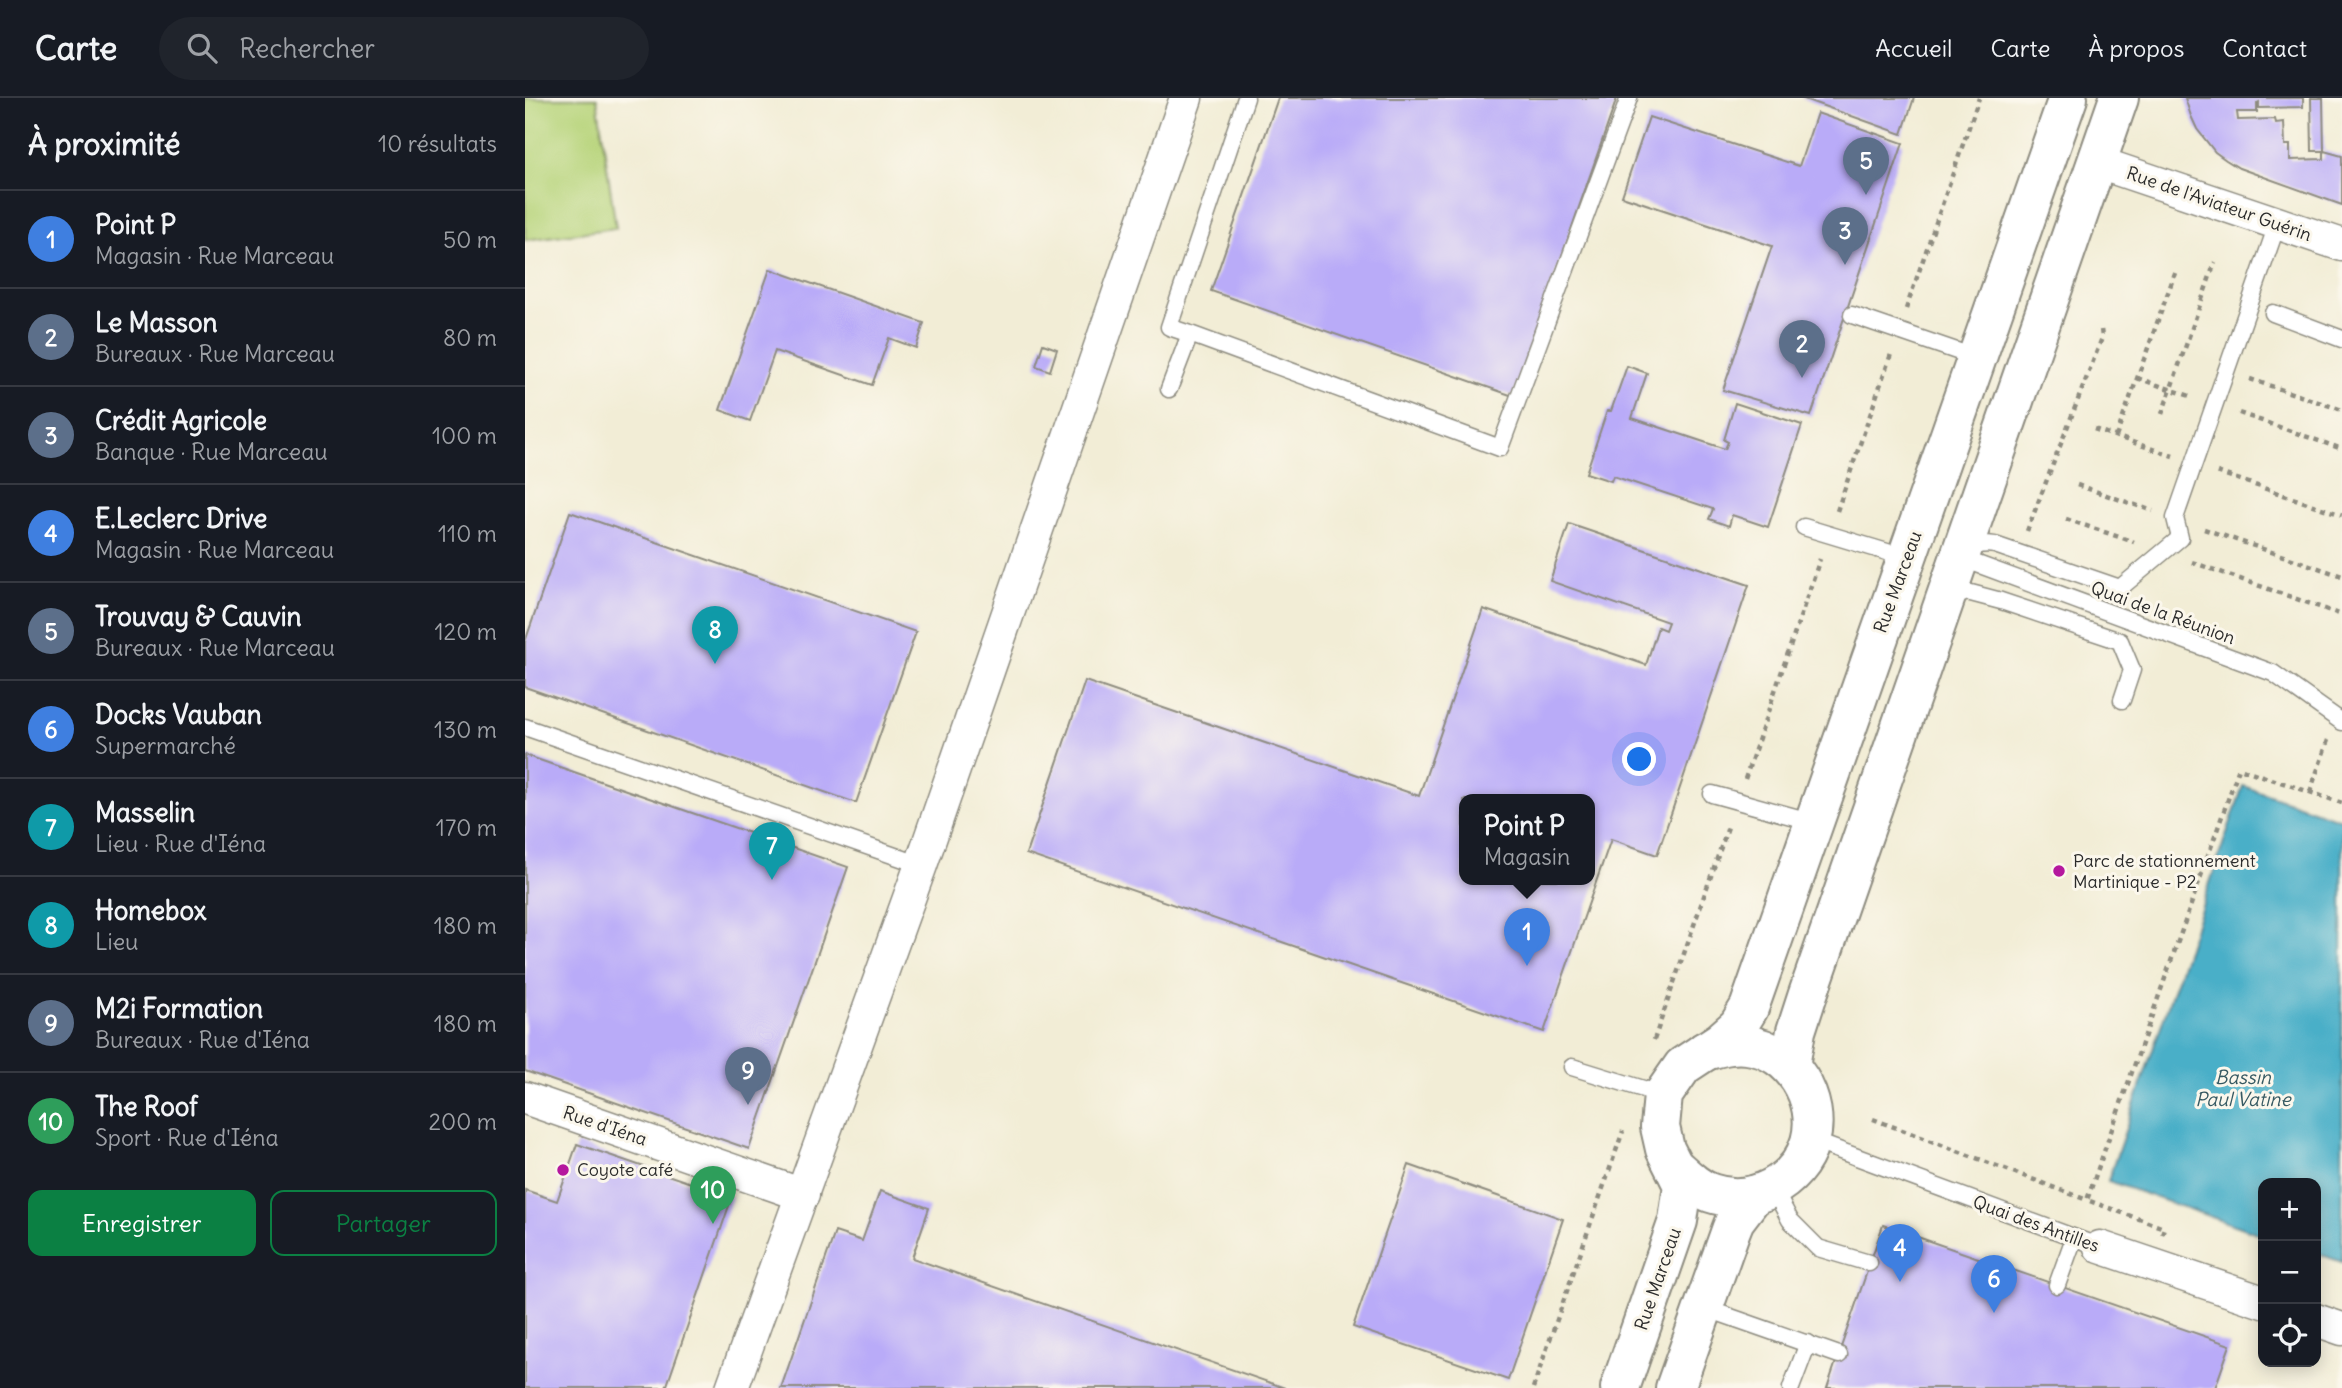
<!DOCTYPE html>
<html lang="fr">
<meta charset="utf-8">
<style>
body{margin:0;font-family:Delius,sans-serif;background:#20242c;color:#f1f3f6}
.controls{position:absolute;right:21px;bottom:21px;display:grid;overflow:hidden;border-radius:14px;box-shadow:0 4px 18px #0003}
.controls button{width:63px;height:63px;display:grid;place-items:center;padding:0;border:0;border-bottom:2px solid #363941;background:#171b24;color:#f1f3f6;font:35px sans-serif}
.you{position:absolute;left:1115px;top:662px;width:24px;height:24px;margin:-18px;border:5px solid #fff;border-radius:50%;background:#1a73e8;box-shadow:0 0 0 10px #1a73e833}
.badge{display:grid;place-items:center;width:46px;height:46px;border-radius:50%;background:#0b8043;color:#fff;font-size:23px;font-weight:700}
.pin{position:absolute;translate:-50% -58px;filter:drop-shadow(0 2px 4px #0008)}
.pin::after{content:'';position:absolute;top:37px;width:24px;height:21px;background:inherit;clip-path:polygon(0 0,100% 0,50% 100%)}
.popup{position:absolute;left:934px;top:696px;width:136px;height:91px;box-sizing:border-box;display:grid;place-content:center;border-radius:14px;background:#171b24;filter:drop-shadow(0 2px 5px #0005);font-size:23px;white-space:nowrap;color:#9ea1a6}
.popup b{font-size:26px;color:#f1f3f6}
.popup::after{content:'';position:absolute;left:50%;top:100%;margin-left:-14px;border:14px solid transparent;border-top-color:#171b24}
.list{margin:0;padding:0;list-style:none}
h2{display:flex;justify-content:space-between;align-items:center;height:91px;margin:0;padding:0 28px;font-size:30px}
h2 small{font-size:23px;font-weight:400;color:#9ea1a6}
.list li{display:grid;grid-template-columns:46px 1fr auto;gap:21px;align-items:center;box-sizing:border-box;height:98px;padding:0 28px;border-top:2px solid #363941}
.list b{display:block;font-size:26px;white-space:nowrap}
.list p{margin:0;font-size:23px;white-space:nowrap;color:#9ea1a6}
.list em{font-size:23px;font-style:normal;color:#9ea1a6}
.actions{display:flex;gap:14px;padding:21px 28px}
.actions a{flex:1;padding:16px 0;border:2px solid #0b8043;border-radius:14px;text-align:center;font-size:24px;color:#0b8043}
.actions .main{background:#0b8043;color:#fff}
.icon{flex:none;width:38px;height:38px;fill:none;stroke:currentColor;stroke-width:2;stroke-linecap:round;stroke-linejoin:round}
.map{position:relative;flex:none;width:1817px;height:1290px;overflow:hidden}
header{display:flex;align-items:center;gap:42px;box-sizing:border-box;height:98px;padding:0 35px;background:#171b24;border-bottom:2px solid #363941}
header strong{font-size:33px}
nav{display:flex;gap:38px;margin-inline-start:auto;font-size:24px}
.search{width:490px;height:63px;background:#20242c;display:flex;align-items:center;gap:18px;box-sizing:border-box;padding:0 24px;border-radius:38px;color:#9ea1a6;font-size:26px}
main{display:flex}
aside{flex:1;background:#171b24}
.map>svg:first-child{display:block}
.green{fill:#b7d47a;stroke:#718052;stroke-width:2}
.water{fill:#49afc8;stroke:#3a6d7a;stroke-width:2}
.building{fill:#b9abf8;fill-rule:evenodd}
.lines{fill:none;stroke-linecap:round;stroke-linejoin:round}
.service-casing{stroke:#8e8c80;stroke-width:19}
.minor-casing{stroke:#8e8c80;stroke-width:35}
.secondary-casing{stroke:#8e8c80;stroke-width:42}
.path{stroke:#8e8c80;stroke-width:4.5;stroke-dasharray:5 5;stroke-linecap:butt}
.service{stroke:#fff;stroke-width:16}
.minor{stroke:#fff;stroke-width:32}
.secondary{stroke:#fff;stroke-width:38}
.poi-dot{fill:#b5179e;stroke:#fbf7ec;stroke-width:2.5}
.labels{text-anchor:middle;stroke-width:6;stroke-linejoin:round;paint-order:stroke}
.street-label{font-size:18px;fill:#2b2b2b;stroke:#fbf7ec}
.poi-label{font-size:18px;fill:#2b2b2b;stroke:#fbf7ec;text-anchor:start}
.water-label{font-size:19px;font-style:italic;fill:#365962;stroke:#fbf7ec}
</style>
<header>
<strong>Carte</strong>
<div class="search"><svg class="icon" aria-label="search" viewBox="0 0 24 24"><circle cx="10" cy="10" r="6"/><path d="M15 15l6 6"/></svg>Rechercher</div>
<nav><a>Accueil</a><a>Carte</a><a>À propos</a><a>Contact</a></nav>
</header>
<main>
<aside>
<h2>À proximité<small>10 résultats</small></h2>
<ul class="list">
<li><span class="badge" style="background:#3f7fe0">1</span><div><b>Point P</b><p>Magasin · Rue Marceau</p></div><em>50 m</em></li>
<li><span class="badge" style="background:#5c6f8a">2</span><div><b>Le Masson</b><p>Bureaux · Rue Marceau</p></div><em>80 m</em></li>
<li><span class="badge" style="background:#5c6f8a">3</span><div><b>Crédit Agricole</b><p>Banque · Rue Marceau</p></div><em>100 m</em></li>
<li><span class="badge" style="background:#3f7fe0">4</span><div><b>E.Leclerc Drive</b><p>Magasin · Rue Marceau</p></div><em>110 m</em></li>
<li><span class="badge" style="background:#5c6f8a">5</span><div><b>Trouvay &amp; Cauvin</b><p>Bureaux · Rue Marceau</p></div><em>120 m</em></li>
<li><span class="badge" style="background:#3f7fe0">6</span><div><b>Docks Vauban</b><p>Supermarché</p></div><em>130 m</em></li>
<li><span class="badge" style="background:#0f9aa8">7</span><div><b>Masselin</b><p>Lieu · Rue d'Iéna</p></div><em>170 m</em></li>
<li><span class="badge" style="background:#0f9aa8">8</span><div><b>Homebox</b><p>Lieu</p></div><em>180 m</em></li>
<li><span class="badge" style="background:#5c6f8a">9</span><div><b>M2i Formation</b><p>Bureaux · Rue d'Iéna</p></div><em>180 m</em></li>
<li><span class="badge" style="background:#2e9e5b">10</span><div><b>The Roof</b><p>Sport · Rue d'Iéna</p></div><em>200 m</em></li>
</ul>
<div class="actions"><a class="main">Enregistrer</a><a>Partager</a></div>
</aside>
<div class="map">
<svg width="1817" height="1290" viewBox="0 0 1817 1290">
<rect width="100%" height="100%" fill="#fbf7ec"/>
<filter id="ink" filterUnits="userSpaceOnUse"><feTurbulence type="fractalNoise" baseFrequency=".0143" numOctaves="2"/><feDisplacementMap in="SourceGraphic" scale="14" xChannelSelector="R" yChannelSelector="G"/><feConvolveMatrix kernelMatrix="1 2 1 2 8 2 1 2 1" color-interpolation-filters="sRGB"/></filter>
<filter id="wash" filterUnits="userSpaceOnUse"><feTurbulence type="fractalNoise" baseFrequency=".00686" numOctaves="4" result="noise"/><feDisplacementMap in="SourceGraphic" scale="28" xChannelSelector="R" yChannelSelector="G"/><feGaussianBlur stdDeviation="1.57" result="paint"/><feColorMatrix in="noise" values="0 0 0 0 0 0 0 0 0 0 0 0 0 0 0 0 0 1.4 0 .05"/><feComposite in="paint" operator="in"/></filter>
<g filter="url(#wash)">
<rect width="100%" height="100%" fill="#f2edd6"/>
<polygon class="green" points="0,0 72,0 91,130 0,142"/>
<polygon class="water" points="1718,688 1817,722 1817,1164 1791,1155 1791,1085 1738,1085 1738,1137 1583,1083"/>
<g id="blocks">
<g class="building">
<polygon points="753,0 1092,0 988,298 686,193"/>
<polygon points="1276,0 1389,0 1377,36"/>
<polygon points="1660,0 1778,0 1778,9 1734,10 1734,4 1732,5 1732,14 1712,14 1713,22 1750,21 1751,25 1759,24 1760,47 1765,47 1765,62 1799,61 1799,53 1787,53 1786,0 1798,0 1799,53 1817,58 1817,107 1714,70 1701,62 1690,54 1672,31 1666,18"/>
<polygon points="1292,15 1378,45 1286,318 1198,292 1247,148 1097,98 1124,19 1274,68"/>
<polygon points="245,171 399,225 391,250 364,240 347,287 250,253 225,323 195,312"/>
<polygon points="518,246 532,251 525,273 511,268"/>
<polygon points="1102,268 1122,275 1107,320 1200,351 1203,344 1199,342 1210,305 1277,327 1243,429 1207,417 1204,428 1184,421 1188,411 1088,378 1086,383 1061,375 1082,313 1086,313"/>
<polygon points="45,414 391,534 331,705 0,589 0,544"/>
<path d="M 1044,426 L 1224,487 L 1132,757 L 1086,741 L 1019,934 L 501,756 L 560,583 L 894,698 L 958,511 L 1121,567 L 1133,529 L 1140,532 L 1143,524 L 1025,483 ZM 939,702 L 1065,702 L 1065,782 L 939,782 Z"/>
<polygon points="0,657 323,769 224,1051 0,973"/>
<polygon points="52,1046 207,1099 141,1290 0,1290 0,1092 32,1103"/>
<polygon points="884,1067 1038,1121 983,1282 828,1229"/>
<polygon points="355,1093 404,1110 387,1160 760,1290 256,1290 310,1134 337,1143"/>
<polygon points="1358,1127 1705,1247 1690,1290 1302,1290"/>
</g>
</g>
</g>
<g filter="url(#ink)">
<use href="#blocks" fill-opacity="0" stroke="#8e8c80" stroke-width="2"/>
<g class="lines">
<g class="service-casing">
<g id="service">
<path d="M 1752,127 L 1650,420 L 1655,440 L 1595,490 L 1470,447 C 1453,444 1447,450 1436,460 L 1748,575 L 1817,624"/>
<polyline points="1748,215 1817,241"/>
<polyline points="1327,217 1452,260"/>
<polyline points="665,236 644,229 721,0"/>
<polyline points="644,291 665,236 975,350 1104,0"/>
<polyline points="1279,429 1382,460"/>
<polyline points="1423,502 1442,494 1476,503 1595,543 1607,572 1597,602"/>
<polyline points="0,629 396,767"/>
<polyline points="1187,696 1288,724"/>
<polyline points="1047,969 1138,997"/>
<polyline points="1286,1042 1575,1149"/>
<polyline points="1248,1090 1265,1122 1293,1150 1344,1165"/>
<polyline points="1532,1187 1549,1140"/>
<polyline points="1177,1209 1314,1257"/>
<polyline points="1266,1290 1283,1245"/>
</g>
</g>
<g class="minor-casing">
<g id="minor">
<polyline points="1571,64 1817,147"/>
<polyline points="0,1000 278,1097"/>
<polyline points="1575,1149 1738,1204"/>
<polyline points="1791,1222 1817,1231"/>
<polyline points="207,1290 396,767 661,0"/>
</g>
</g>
<g class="secondary-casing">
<g id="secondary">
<polyline points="1265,968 1271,933 1282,899 1594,0"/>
<path d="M 1151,1070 C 1162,1080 1172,1090 1186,1095 C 1227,1109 1273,1085 1285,1044 C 1297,1002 1267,952 1222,947 C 1207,945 1195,949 1180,953"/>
<polyline points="1095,1290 1153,1123 1158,1087 1140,1051 1135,1029 1138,997 1158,968 1196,943 1213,928 1224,910 1543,0"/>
<polyline points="1150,1290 1206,1132 1210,1122 1229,1097"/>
</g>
</g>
<g class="path">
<polyline points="1381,211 1454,0"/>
<polyline points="1612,280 1668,299"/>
<polyline points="1725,281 1817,312"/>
<polyline points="1714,315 1817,351"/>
<polyline points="1637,316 1690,164"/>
<polyline points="1569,331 1648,358"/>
<polyline points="1591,339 1650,175"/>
<polyline points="1692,374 1817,417"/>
<polyline points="1552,387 1628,413"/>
<polyline points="1312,413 1366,256"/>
<polyline points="1541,421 1609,444"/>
<polyline points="1679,431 1817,478"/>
<polyline points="1502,433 1577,240 1576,231"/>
<polyline points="1667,464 1817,517"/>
<polyline points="1220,681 1295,461"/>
<polyline points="1785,694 1803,642"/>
<polyline points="1129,942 1204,726"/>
<polyline points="1348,1021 1562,1102"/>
<polyline points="1637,1136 1639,1130 1562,1102 1714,670 1817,705"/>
<polyline points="1008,1290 1098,1033"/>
</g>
<use href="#service" class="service"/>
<use href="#minor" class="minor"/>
<use href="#secondary" class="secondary"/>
</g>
</g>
<g class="poi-dot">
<circle cx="1534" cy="773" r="7"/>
<circle cx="38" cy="1072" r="7"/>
</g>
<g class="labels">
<g class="street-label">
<text transform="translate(1694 106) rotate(19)" y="6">Rue de l'Aviateur Guérin</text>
<text transform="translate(1373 484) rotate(-70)" y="6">Rue Marceau</text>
<text transform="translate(1638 515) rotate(20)" y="6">Quai de la Réunion</text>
<text transform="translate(80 1028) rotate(19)" y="6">Rue d'Iéna</text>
<text transform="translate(1511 1126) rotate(20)" y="6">Quai des Antilles</text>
<text transform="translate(1133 1181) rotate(-71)" y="6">Rue Marceau</text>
</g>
<g class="poi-label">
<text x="1548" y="769">Parc de stationnement<tspan x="1548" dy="21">Martinique - P2</tspan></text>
<text x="52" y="1078">Coyote café</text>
</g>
<g class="water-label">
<text x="1718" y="986">Bassin<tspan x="1718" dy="22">Paul Vatine</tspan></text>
</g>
</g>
</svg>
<div class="controls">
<button>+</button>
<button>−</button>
<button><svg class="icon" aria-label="locate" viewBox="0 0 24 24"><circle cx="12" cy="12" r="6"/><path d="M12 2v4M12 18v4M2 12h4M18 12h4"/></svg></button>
</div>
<div class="you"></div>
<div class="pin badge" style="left:1002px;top:868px;background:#3f7fe0">1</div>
<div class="popup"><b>Point P</b>Magasin</div>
<div class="pin badge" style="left:1277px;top:280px;background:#5c6f8a">2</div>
<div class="pin badge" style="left:1320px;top:167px;background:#5c6f8a">3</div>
<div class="pin badge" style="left:1375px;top:1184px;background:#3f7fe0">4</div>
<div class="pin badge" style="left:1341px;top:97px;background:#5c6f8a">5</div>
<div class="pin badge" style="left:1469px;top:1215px;background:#3f7fe0">6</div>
<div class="pin badge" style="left:247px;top:782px;background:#0f9aa8">7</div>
<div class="pin badge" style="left:190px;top:566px;background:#0f9aa8">8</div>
<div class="pin badge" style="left:223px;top:1007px;background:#5c6f8a">9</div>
<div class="pin badge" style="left:188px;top:1126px;background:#2e9e5b">10</div>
</div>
</main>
